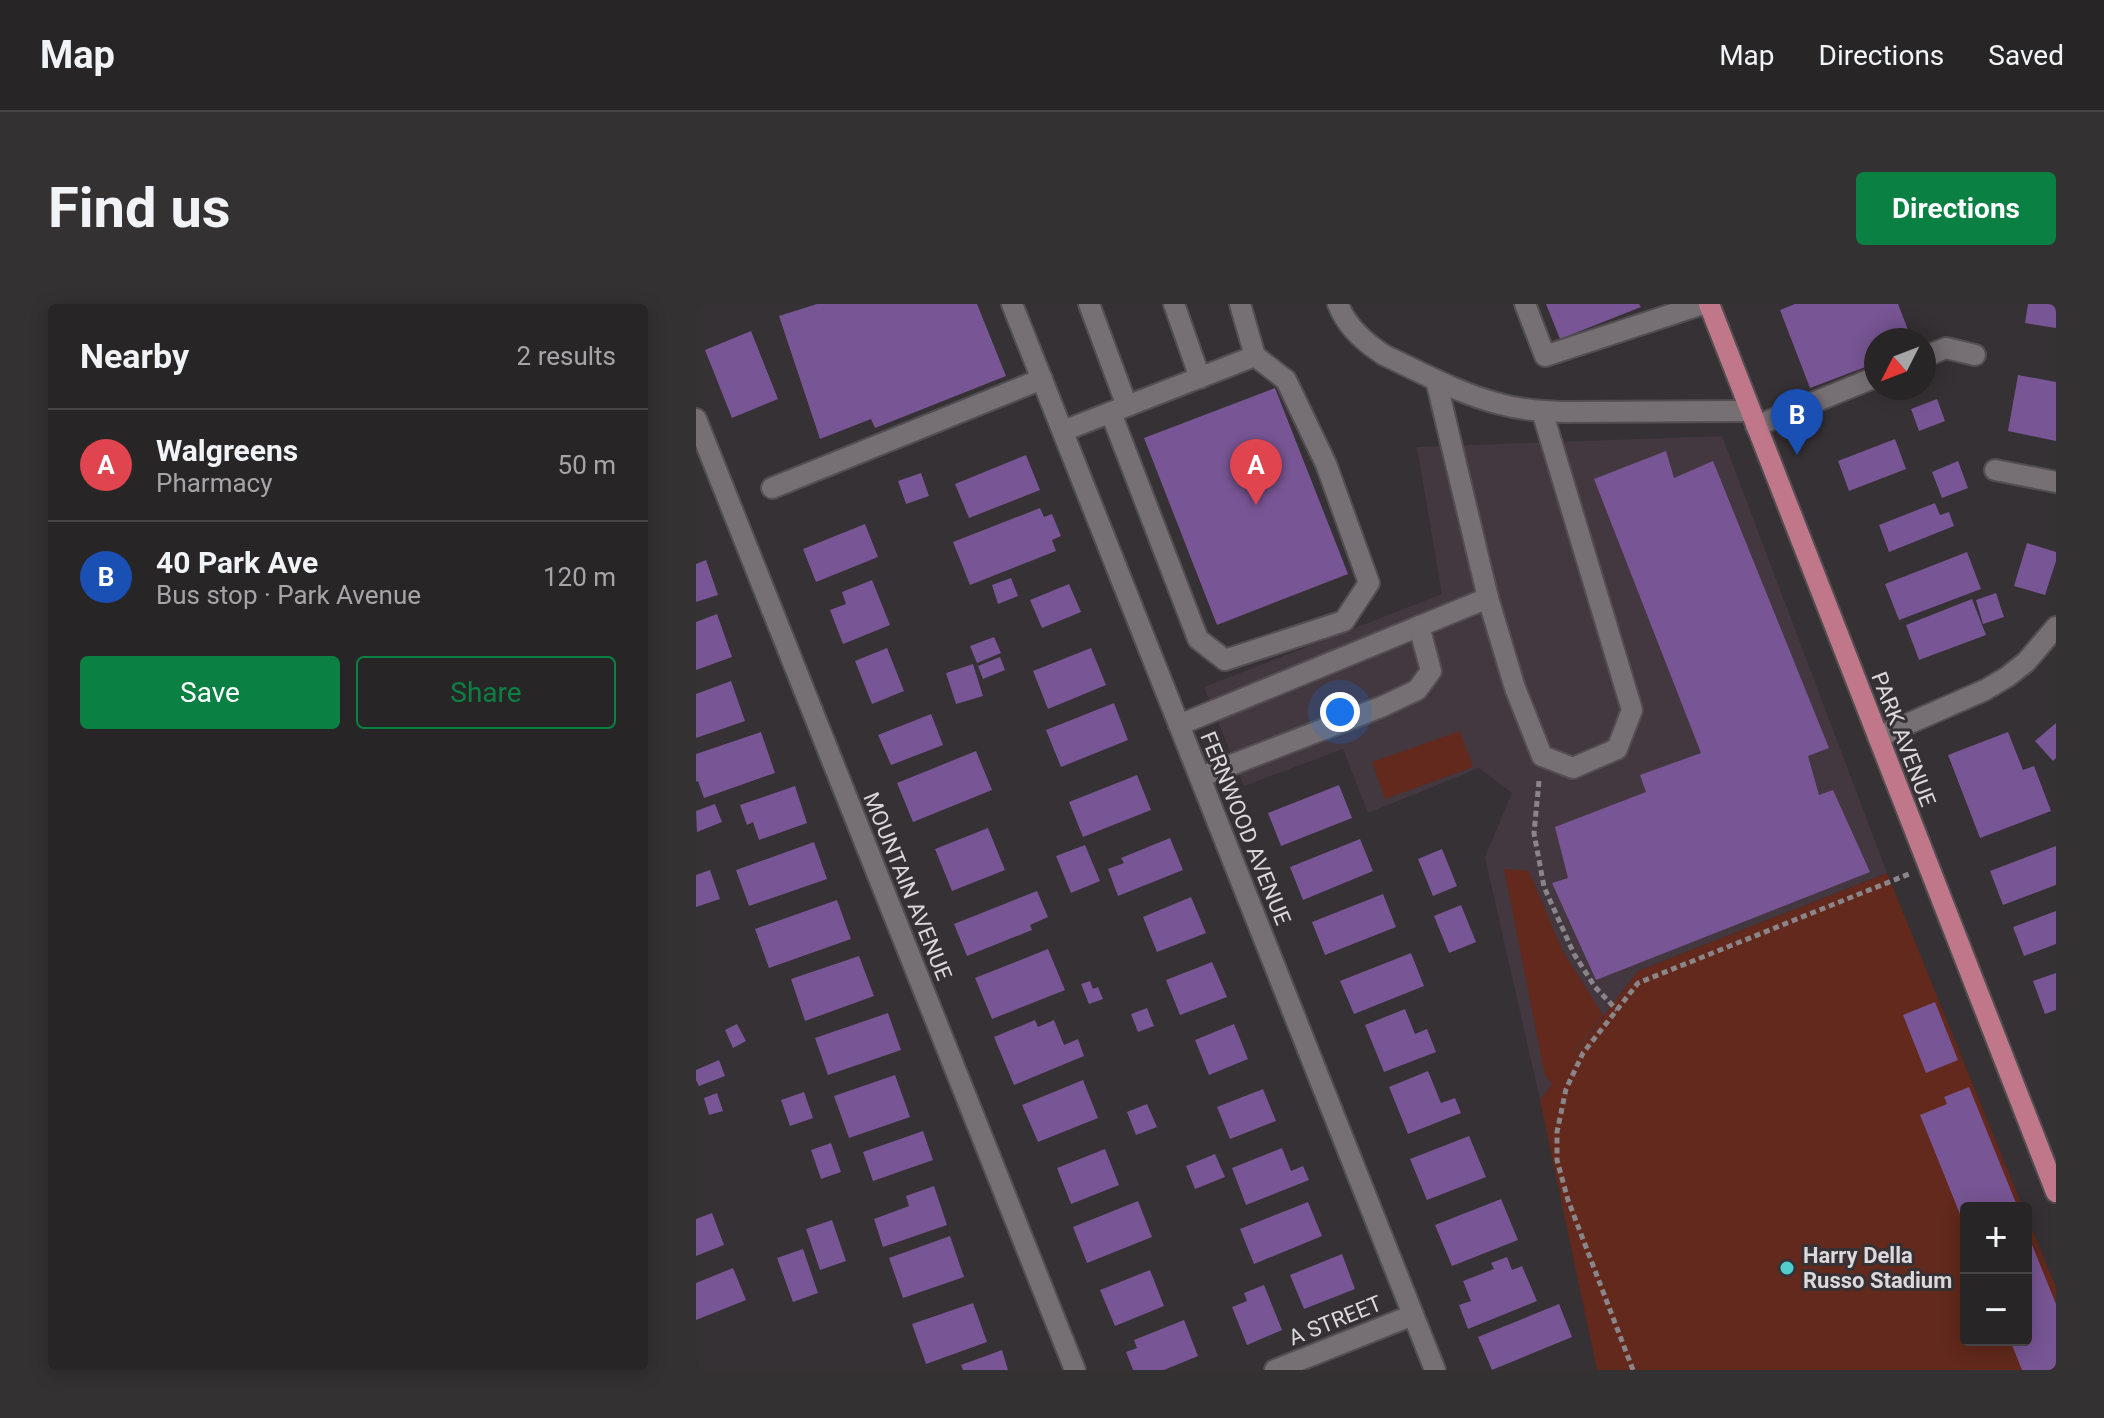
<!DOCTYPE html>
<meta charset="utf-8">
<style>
body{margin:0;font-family:Roboto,sans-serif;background:#343133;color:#f1f3f6}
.controls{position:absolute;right:24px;bottom:24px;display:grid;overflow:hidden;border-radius:8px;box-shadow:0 4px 20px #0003}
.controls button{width:72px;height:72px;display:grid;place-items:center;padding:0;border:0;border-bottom:2px solid #444244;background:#282527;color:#f1f3f6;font:40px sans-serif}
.compass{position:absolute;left:1168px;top:24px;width:72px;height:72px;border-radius:50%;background:#282527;box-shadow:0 4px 20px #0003;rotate:228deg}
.you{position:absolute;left:644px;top:408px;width:28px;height:28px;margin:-20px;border:6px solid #fff;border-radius:50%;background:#1a73e8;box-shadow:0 0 0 12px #1a73e833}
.badge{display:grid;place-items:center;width:52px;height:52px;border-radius:50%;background:#0b8043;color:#fff;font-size:26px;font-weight:700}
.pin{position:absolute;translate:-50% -66px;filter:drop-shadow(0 2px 4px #0008)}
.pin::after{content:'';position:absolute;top:42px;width:28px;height:24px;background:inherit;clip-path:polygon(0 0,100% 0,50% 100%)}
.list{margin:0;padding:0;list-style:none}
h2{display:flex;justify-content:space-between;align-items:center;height:104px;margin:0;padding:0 32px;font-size:34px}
h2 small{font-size:26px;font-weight:400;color:#a5a5a7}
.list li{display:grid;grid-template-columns:52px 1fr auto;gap:24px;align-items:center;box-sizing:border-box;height:112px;padding:0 32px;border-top:2px solid #444244}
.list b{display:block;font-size:30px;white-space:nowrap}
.list p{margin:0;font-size:26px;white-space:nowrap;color:#a5a5a7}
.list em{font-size:26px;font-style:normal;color:#a5a5a7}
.actions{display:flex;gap:16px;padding:24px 32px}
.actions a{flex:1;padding:18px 0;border:2px solid #0b8043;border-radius:8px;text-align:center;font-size:28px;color:#0b8043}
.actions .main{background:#0b8043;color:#fff}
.map{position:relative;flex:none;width:1360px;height:1066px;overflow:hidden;border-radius:8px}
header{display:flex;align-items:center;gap:48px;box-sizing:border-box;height:112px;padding:0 40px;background:#282527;border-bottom:2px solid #444244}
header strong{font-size:38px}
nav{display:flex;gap:44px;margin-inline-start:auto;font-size:28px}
.intro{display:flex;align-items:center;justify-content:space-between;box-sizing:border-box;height:192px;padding:0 48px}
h1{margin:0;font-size:56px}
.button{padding:20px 36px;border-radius:8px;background:#0b8043;color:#fff;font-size:28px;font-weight:700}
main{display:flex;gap:48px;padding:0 48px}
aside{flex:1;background:#282527;border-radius:8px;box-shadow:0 4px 20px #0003}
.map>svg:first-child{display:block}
.built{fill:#433840}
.green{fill:#62291c}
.building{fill:#785594}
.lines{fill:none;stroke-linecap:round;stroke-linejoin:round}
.minor-casing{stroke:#534e51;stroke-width:24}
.major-casing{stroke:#534e51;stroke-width:24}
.path{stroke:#8a8588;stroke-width:5;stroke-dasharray:6 4;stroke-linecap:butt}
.minor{stroke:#766f74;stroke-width:20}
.major{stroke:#c0778a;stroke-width:20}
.poi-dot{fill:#52cdce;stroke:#363134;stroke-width:3}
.labels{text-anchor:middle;stroke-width:6;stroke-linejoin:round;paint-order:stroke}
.street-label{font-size:22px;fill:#dcd8db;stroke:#363134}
.poi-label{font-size:22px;font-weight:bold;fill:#dcd8db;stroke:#363134;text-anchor:start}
</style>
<header>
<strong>Map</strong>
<nav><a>Map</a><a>Directions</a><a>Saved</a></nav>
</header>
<div class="intro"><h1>Find us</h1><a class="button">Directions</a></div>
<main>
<aside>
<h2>Nearby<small>2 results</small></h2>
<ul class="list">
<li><span class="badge" style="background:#e0444e">A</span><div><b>Walgreens</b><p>Pharmacy</p></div><em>50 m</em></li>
<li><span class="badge" style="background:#1a4fb4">B</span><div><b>40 Park Ave</b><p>Bus stop · Park Avenue</p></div><em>120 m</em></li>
</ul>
<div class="actions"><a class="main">Save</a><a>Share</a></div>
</aside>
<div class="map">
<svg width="1360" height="1066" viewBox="0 0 1360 1066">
<rect width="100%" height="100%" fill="#363134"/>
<polygon class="built" points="1026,132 1191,569 942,667 844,796 789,553 816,489 783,464 672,509 647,445 548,482 508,383 746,290 721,143"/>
<g class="green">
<polygon points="764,427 777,463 689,495 676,458"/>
<polygon points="808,565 833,567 866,646 907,711 879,747 878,750 942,667 1191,569 1327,904 1270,904 1270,1036 1330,1036 1330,910 1360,984 1360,1066 901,1066 844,796 856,780 849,772"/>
</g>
<g class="building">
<polygon points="121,0 281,0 310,72 179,124 175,115 124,135 83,12"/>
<polygon points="850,0 943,0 945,3 864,35"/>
<polygon points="1099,0 1202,0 1216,36 1180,36 1180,59 1114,84 1084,6"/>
<polygon points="1332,0 1360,0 1360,24 1329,19"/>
<polygon points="55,27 82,95 36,114 9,46"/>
<polygon points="1322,71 1360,78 1360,137 1312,127"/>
<polygon points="579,84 652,270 521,321 448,134"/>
<polygon points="1241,95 1249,117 1223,127 1215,105"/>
<polygon points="1199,135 1210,165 1153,187 1142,157"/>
<polygon points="970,147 978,174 1017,157 1133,444 1112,452 1123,491 1137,486 1174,568 900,676 856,579 872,574 859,523 950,488 944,471 1005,449 898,175"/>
<polygon points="330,151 344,186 273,214 259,180"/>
<polygon points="1262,157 1272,184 1246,194 1236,168"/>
<polygon points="225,169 233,192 210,200 202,177"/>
<polygon points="1239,199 1244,211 1253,208 1258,222 1193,248 1183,221"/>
<polygon points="344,204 348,213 356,210 365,232 356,236 360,247 274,281 257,238"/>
<polygon points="169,220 182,253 120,278 107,245"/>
<polygon points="1331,239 1360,248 1360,257 1349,291 1318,282"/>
<polygon points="1271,248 1285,285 1203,316 1189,280"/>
<polygon points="10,256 22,291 0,298 0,260"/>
<polygon points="315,274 322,292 302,300 296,281"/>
<polygon points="176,276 194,321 147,340 134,306 150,300 146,288"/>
<polygon points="373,280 385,308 346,324 334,296"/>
<polygon points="1300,289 1308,313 1287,320 1280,296"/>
<polygon points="1276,295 1290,331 1223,356 1210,321"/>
<polygon points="21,310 36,353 0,366 0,318"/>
<polygon points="298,333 305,349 281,359 274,342"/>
<polygon points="191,344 208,387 176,400 159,357"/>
<polygon points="395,344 410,381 352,405 337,367"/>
<polygon points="304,353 309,366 287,375 282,362"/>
<polygon points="277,360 287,392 260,400 250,369"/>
<polygon points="35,377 49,417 0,434 0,390"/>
<polygon points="418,399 432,436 365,463 350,426"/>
<polygon points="235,410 247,441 195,461 182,431"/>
<polygon points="1360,419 1360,454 1357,457 1339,437"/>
<polygon points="65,428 79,469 8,494 2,477 0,478 0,450"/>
<polygon points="1312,428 1327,466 1338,462 1355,507 1284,534 1252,451"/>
<polygon points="280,447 296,486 217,518 201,479"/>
<polygon points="441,471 455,506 387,533 373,498"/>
<polygon points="643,481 656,514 585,542 572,509"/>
<polygon points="99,482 111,519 63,536 57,518 51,521 44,501"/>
<polygon points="19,500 26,518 1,528 0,507"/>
<polygon points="292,524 309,566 256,587 239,545"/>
<polygon points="474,534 487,566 422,592 412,565 428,559 425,554"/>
<polygon points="664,535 677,567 607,596 594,563"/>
<polygon points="118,538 131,575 53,602 40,566"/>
<polygon points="389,541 404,577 375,589 360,552"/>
<polygon points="1360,542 1360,581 1307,601 1294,567"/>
<polygon points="746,545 761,582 737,592 722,555"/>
<polygon points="14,566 24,595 0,603 0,571"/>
<polygon points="341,587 352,613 334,621 336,626 271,652 258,620"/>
<polygon points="687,590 700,623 629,651 616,618"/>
<polygon points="495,593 510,629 461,648 447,613"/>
<polygon points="141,596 155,635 73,664 59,625"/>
<polygon points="765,601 780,638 753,649 738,612"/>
<polygon points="1360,607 1360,640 1328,652 1317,623"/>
<polygon points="352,645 369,686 296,715 279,674"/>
<polygon points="715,649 728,682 658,710 644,677"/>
<polygon points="163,652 178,692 109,717 95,675"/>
<polygon points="516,658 531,693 484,711 470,676"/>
<polygon points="1360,669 1360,706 1349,710 1337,677"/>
<polygon points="394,677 397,685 402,683 407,695 393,700 385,680"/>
<polygon points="1239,698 1262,756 1230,769 1207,711"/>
<polygon points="451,704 458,722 442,728 435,710"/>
<polygon points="709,705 719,730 731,725 740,748 688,768 669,721"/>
<polygon points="192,709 205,746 132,771 119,734"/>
<polygon points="339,716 342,723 358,716 368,741 382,735 388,752 318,781 298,733"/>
<polygon points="41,720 50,737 37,744 29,726"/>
<polygon points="538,720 552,755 513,771 499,736"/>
<polygon points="23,756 29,772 3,782 0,776 0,766"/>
<polygon points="732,767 745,799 759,794 765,809 712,830 693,783"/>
<polygon points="199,771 214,813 153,834 138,792"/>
<polygon points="387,776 402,814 342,838 326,801"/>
<polygon points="1273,783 1322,904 1270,904 1270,925 1224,811 1251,800 1248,793"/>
<polygon points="567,785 580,817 534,835 521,803"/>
<polygon points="108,788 117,814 94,822 85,796"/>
<polygon points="21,789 27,807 13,811 8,794"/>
<polygon points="451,800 461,823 440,831 431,808"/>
<polygon points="227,827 237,856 177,877 167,848"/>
<polygon points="773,832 790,873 731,896 714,855"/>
<polygon points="135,839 145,868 125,875 115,846"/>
<polygon points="586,844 595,867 607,862 613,876 550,901 536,864"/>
<polygon points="409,845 423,881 375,900 361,864"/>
<polygon points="519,850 529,873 499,885 490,862"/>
<polygon points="238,882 251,921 187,943 178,915 213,902 210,892"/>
<polygon points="805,895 822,936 756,962 739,921"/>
<polygon points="442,897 456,933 391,959 377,923"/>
<polygon points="612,898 626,932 558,960 544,925"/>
<polygon points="16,909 28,941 0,952 0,915"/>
<polygon points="136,916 150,957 124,966 110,925"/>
<polygon points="1330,926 1360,1000 1360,1066 1326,1066 1314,1036 1330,1036"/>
<polygon points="254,932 268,973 207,994 193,954"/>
<polygon points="107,945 122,989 97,998 81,954"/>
<polygon points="646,950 659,985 608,1005 594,971"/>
<polygon points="811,953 816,966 826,962 841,997 772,1025 763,1001 775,997 767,977 798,965 795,959"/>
<polygon points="37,964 50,996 0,1016 0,979"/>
<polygon points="454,966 468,1002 419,1022 404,986"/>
<polygon points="568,981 586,1026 551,1041 536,1003 551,997 548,989"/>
<polygon points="277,999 291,1038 230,1060 216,1020"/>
<polygon points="863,1000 876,1033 796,1066 782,1033"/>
<polygon points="488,1016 502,1052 468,1066 437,1066 430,1048 441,1044 438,1036"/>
<polygon points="306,1046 312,1066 267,1066 265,1061"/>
</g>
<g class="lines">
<g class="minor-casing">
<g id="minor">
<polyline points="316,0 739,1066"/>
<polyline points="393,0 431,102"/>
<polyline points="478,0 504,74"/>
<path d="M 642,0 C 650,22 668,38 688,51 C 726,69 764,90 804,100 C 825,106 846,107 867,108 L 1054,107"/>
<polyline points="829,0 849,52 1007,0"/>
<polyline points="1228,53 1250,44 1279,51"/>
<polyline points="740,76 792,294 819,384 846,452 877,464 921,445 936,406 846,107"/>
<polyline points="415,109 502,335 529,356 648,317 673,279 630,160 590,76 559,52 544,0"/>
<polyline points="0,115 379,1066"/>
<polyline points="1060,122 1180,73"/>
<polyline points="367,127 559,52"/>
<polyline points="1299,166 1360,178"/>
<polyline points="76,184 346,75"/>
<polyline points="483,421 792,294"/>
<polyline points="1182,433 1289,386 1311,373 1330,358 1360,323"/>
<polyline points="504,473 685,403 721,386 735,367 723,322"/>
<polyline points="579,1066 717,1011"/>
</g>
</g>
<g class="major-casing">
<polyline id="major" points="1013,0 1360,888"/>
</g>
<g class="path">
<polyline points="843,477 838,529 848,583 878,650 899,683 921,706"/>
<polyline points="937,1066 872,896 861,856 861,828 870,785 887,749 942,679 1213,570"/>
</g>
<use href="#minor" class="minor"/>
<use href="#major" class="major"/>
</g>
<circle class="poi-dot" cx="1091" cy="964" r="8"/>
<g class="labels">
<g class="street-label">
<text transform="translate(1208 435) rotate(69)" y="8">PARK AVENUE</text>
<text transform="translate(550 524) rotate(68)" y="8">FERNWOOD AVENUE</text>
<text transform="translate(212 582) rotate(68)" y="8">MOUNTAIN AVENUE</text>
<text transform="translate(639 1016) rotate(-22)" y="8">A STREET</text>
</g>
<g class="poi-label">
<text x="1107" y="959">Harry Della<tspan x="1107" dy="25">Russo Stadium</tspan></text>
</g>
</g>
</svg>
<div class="controls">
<button>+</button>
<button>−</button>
</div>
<svg class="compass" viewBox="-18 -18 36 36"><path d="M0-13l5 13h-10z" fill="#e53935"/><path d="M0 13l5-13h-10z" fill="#a5a5a7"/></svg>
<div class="you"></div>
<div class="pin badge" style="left:560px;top:201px;background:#e0444e">A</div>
<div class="pin badge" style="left:1101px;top:151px;background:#1a4fb4">B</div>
</div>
</main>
